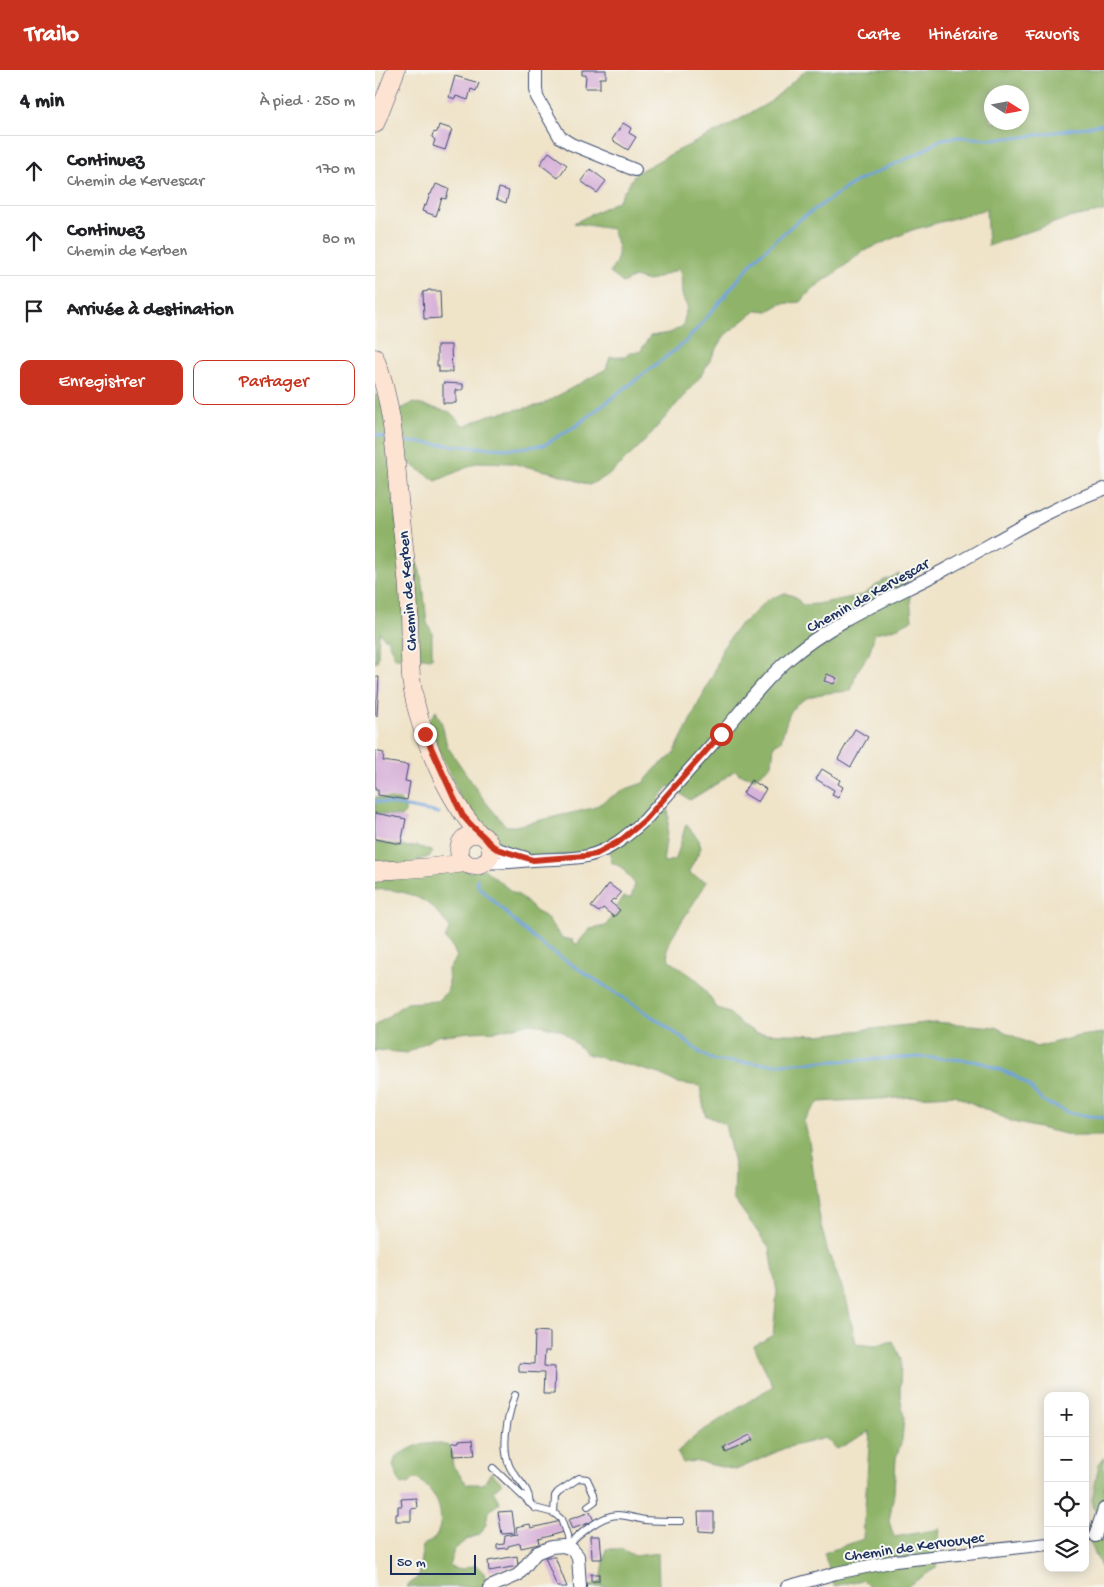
<!DOCTYPE html>
<html lang="fr">
<meta charset="utf-8">
<style>
body{margin:0;font-family:"Gochi Hand",sans-serif;background:#f2f2f2;color:#202124}
.controls{position:absolute;right:15px;bottom:15px;display:grid;overflow:hidden;border-radius:10px;box-shadow:0 2px 12px #0003}
.controls button{width:45px;height:45px;display:grid;place-items:center;padding:0;border:0;border-bottom:1px solid #e0e0e0;background:#fff;color:#202124;font:25px sans-serif}
.compass{position:absolute;left:609px;top:15px;width:45px;height:45px;border-radius:50%;background:#fff;box-shadow:0 2px 12px #0003;rotate:101deg}
.scale{position:absolute;left:15px;bottom:12px;width:86px;box-sizing:border-box;padding-left:5px;border:2px solid #1b2f5e;border-top:0;font-size:14px;line-height:18px;white-space:nowrap;color:#1b2f5e;-webkit-text-stroke:4px #f6f6f2;paint-order:stroke}
.stop{position:absolute;width:15px;height:15px;margin:-11px;border:4px solid #c8321e;border-radius:50%;background:#fff}
.stop.end{background:#c8321e;border-color:#fff;box-shadow:0 1px 5px #0008}
.list{margin:0;padding:0;list-style:none}
h2{display:flex;justify-content:space-between;align-items:center;height:65px;margin:0;padding:0 20px;font-size:21px}
h2 small{font-size:16px;font-weight:400;color:#757577}
.list li{display:grid;grid-template-columns:32px 1fr auto;gap:15px;align-items:center;box-sizing:border-box;height:70px;padding:0 20px;border-top:1px solid #e0e0e0}
.list b{display:block;font-size:19px;white-space:nowrap}
.list p{margin:0;font-size:16px;white-space:nowrap;color:#757577}
.list em{font-size:16px;font-style:normal;color:#757577}
.actions{display:flex;gap:10px;padding:15px 20px}
.actions a{flex:1;padding:11px 0;border:1px solid #c8321e;border-radius:10px;text-align:center;font-size:18px;color:#c8321e}
.actions .main{background:#c8321e;color:#fff}
.icon{flex:none;width:28px;height:28px;fill:none;stroke:currentColor;stroke-width:2;stroke-linecap:round;stroke-linejoin:round}
.map{position:relative;flex:none;width:729px;height:1517px;overflow:hidden}
header{display:flex;align-items:center;gap:30px;box-sizing:border-box;height:70px;padding:0 25px;background:#c8321e;color:#fff}
header strong{font-size:24px}
nav{display:flex;gap:28px;margin-inline-start:auto;font-size:18px}
main{display:flex}
aside{flex:1;background:#fff}
.map>svg:first-child{display:block}
.forest{fill:#8fb469;stroke:#557264;fill-rule:evenodd}
.lines{fill:none;stroke-linecap:round;stroke-linejoin:round}
.stream{stroke:#70a2db;stroke-width:3}
.building{fill:#d8b3d9}
.lane-casing{stroke:#3b4a6e;stroke-width:8}
.street-casing{stroke:#3b4a6e;stroke-width:14}
.secondary-casing{stroke:#3b4a6e;stroke-width:19}
.lane{stroke:#fff;stroke-width:6}
.street{stroke:#fff;stroke-width:12}
.secondary{stroke:#fde3d1;stroke-width:18}
.route{stroke:#c8321e;stroke-width:6}
.labels{text-anchor:middle;stroke-width:4;stroke-linejoin:round;paint-order:stroke}
.street-label{font-size:16px;fill:#1b2f5e;stroke:#f6f6f2}
</style>
<header>
<strong>Trailo</strong>
<nav><a>Carte</a><a>Itinéraire</a><a>Favoris</a></nav>
</header>
<main>
<aside>
<h2>4 min<small>À pied · 250 m</small></h2>
<ul class="list">
<li><svg class="icon" aria-label="ahead" viewBox="0 0 24 24"><path d="M12 20V5M6 11l6-6 6 6"/></svg><div><b>Continuez</b><p>Chemin de Kervescar</p></div><em>170 m</em></li>
<li><svg class="icon" aria-label="ahead" viewBox="0 0 24 24"><path d="M12 20V5M6 11l6-6 6 6"/></svg><div><b>Continuez</b><p>Chemin de Kerben</p></div><em>80 m</em></li>
<li><svg class="icon" aria-label="arrive" viewBox="0 0 24 24"><path d="M6 21V4h12l-3 4 3 4H6"/></svg><div><b>Arrivée à destination</b></div></li>
</ul>
<div class="actions"><a class="main">Enregistrer</a><a>Partager</a></div>
</aside>
<div class="map">
<svg width="729" height="1517" viewBox="0 0 729 1517">
<rect width="100%" height="100%" fill="#f6f6f2"/>
<filter id="ink" filterUnits="userSpaceOnUse"><feTurbulence type="fractalNoise" baseFrequency=".02" numOctaves="2"/><feDisplacementMap in="SourceGraphic" scale="10" xChannelSelector="R" yChannelSelector="G"/><feConvolveMatrix kernelMatrix="1 2 1 2 8 2 1 2 1" color-interpolation-filters="sRGB"/></filter>
<filter id="wash" filterUnits="userSpaceOnUse"><feTurbulence type="fractalNoise" baseFrequency=".0096" numOctaves="4" result="noise"/><feDisplacementMap in="SourceGraphic" scale="20" xChannelSelector="R" yChannelSelector="G"/><feGaussianBlur stdDeviation="1.12" result="paint"/><feColorMatrix in="noise" values="0 0 0 0 0 0 0 0 0 0 0 0 0 0 0 0 0 1.4 0 .05"/><feComposite in="paint" operator="in"/></filter>
<g filter="url(#wash)">
<rect width="100%" height="100%" fill="#efe3c8"/>
<g class="forest">
<path d="M 431,0 L 729,0 L 729,141 L 693,148 L 613,176 L 611,139 L 537,160 L 487,182 L 463,201 L 436,220 L 426,232 L 405,234 L 393,241 L 382,240 L 350,265 L 325,307 L 268,373 L 234,405 L 214,415 L 180,403 L 136,393 L 104,392 L 61,411 L 33,392 L 15,391 L 25,486 L 42,490 L 48,515 L 52,553 L 57,562 L 57,588 L 20,588 L 12,568 L 9,568 L 5,562 C 2,572 5,581 2,592 L 0,593 L 0,324 L 20,342 L 38,333 L 75,342 L 89,356 L 114,345 L 166,335 L 231,299 L 235,287 L 250,287 L 256,282 L 265,282 L 275,266 L 295,263 L 308,256 L 312,236 C 302,220 310,215 304,199 L 274,211 L 259,207 L 248,213 L 235,203 C 247,183 244,179 237,159 L 199,153 L 243,131 L 261,103 L 296,84 L 351,57 L 395,32 ZM 616,22 L 646,22 L 646,52 L 616,52 Z"/>
<path d="M 524,504 L 535,527 L 537,550 L 519,559 L 500,563 L 494,584 L 481,603 L 476,621 C 455,623 424,622 414,645 C 411,653 408,663 406,671 L 399,675 L 397,695 L 380,708 L 364,704 L 360,700 L 343,713 L 315,730 L 294,716 L 283,729 L 293,740 L 294,747 L 288,793 L 301,789 L 311,754 L 324,770 L 326,778 L 313,803 L 332,812 L 298,865 L 292,879 L 294,890 L 322,910 L 343,939 L 354,943 L 366,954 L 381,963 L 444,965 L 559,952 L 620,957 L 661,977 L 704,966 L 729,963 L 729,1066 L 699,1066 L 638,1052 L 579,1025 L 444,1032 L 429,1050 L 434,1071 L 445,1151 L 452,1179 L 471,1228 L 481,1274 L 499,1276 L 518,1271 L 526,1289 L 525,1325 L 529,1347 L 527,1370 L 521,1388 L 519,1423 L 514,1451 L 519,1467 L 565,1459 L 561,1498 L 531,1517 L 494,1517 L 487,1510 L 459,1516 L 449,1483 L 488,1469 L 495,1361 L 462,1379 L 450,1368 L 410,1378 L 361,1400 L 319,1391 L 308,1393 L 302,1382 L 324,1363 L 398,1316 L 379,1276 L 398,1265 L 402,1222 L 395,1179 L 359,1129 L 360,1099 L 350,1054 L 330,1045 L 325,1016 L 302,1013 L 285,1004 L 212,984 L 186,960 L 157,953 L 122,961 L 94,962 L 62,966 L 32,983 L 2,980 L 0,982 L 0,956 L 31,933 L 62,931 L 72,922 L 74,915 L 73,899 L 82,887 L 78,878 L 70,869 L 75,857 C 68,850 63,842 56,836 C 41,824 19,818 0,820 L 0,772 L 34,777 L 43,776 L 58,782 L 54,787 L 42,790 L 96,802 L 109,799 L 136,821 L 145,826 L 162,842 L 170,846 L 187,868 L 198,870 L 201,875 L 215,859 L 231,856 L 248,827 L 256,828 L 260,814 L 246,797 L 236,792 L 234,772 L 198,784 L 159,787 L 141,782 L 121,770 L 100,751 L 87,732 L 52,652 L 61,641 L 67,654 L 72,676 L 109,730 L 131,756 L 140,756 L 218,738 L 248,720 L 268,713 L 282,697 L 298,685 L 340,600 L 347,579 L 363,556 L 375,547 L 392,530 L 410,523 L 421,527 L 427,535 L 442,534 L 488,525 L 507,511 Z"/>
<polygon points="0,727 25,730 30,737 30,743 26,747 0,743"/>
<path d="M 60,1373 L 75,1376 L 78,1396 L 92,1414 L 109,1414 L 116,1402 L 127,1413 L 118,1421 L 125,1433 L 113,1441 L 111,1454 L 105,1464 L 92,1469 L 79,1480 L 74,1496 L 84,1500 L 101,1495 L 109,1503 L 112,1517 L 31,1517 L 43,1507 L 48,1475 C 52,1473 59,1470 61,1466 C 63,1464 63,1461 64,1459 C 70,1439 58,1417 40,1408 L 35,1413 L 26,1415 L 18,1396 L 21,1386 L 43,1375 Z"/>
<polygon points="729,1387 729,1440 720,1442 717,1430 724,1394"/>
<polygon points="710,1452 719,1456 729,1456 729,1487 726,1497 710,1461"/>
<polygon points="231,1479 247,1479 260,1486 283,1483 284,1517 213,1517 226,1512"/>
</g>
<g class="lines">
<g class="stream">
<polyline points="0,364 12,368"/>
<polyline points="25,371 97,377 136,379 169,375 202,355 309,273 323,258 381,188 421,152 480,112 544,83 567,69 583,67 615,69 649,67 729,54"/>
<polyline points="0,731 64,743"/>
<polyline points="102,809 103,816 148,859 170,877 290,955 327,984 340,991 401,994 545,987 591,990 608,993 638,1005 653,1015 667,1031 695,1043 729,1048"/>
</g>
</g>
<g id="blocks">
<g class="building">
<polygon points="207,0 231,0 231,8 225,8 225,18 210,18 211,5 207,5"/>
<polygon points="80,6 104,13 101,21 96,19 93,30 81,26 80,29 74,27"/>
<polygon points="248,53 256,58 254,63 261,67 253,80 237,70"/>
<polygon points="64,55 77,59 70,80 58,76 60,70 57,67 58,63 62,62"/>
<polygon points="174,82 192,95 183,108 165,94"/>
<polygon points="215,99 231,111 222,123 206,111"/>
<polygon points="61,114 74,119 71,129 67,128 61,146 47,141 49,135 51,136 55,124 56,124 58,119 59,119"/>
<polygon points="124,118 134,121 131,133 121,129"/>
<polygon points="53,220 56,220 56,221 65,221 66,248 49,249 48,222 53,221"/>
<polygon points="62,275 76,275 77,302 64,302 64,296 62,296"/>
<polygon points="68,313 88,314 88,320 81,320 81,333 68,333"/>
<polygon points="452,604 462,608 459,614 449,611"/>
<polygon points="0,607 4,607 2,646 0,645"/>
<polygon points="480,659 493,667 476,697 463,689"/>
<polygon points="0,681 9,683 8,691 33,695 30,711 35,712 32,730 3,725 3,720 0,720"/>
<polygon points="447,699 465,710 463,714 468,717 463,728 457,725 459,720 441,709"/>
<polygon points="376,710 391,719 383,732 368,723"/>
<polygon points="0,743 31,749 26,774 0,769"/>
<polygon points="234,814 246,823 240,830 238,829 235,832 245,840 239,847 228,838 224,842 216,837"/>
<polygon points="160,1261 175,1262 175,1281 170,1281 169,1296 180,1297 179,1324 168,1324 169,1303 144,1302 144,1293 159,1294"/>
<polygon points="375,1365 378,1370 351,1383 349,1378"/>
<polygon points="98,1369 100,1385 78,1386 77,1373 84,1372 84,1370"/>
<polygon points="41,1428 42,1438 36,1439 36,1451 21,1451 21,1444 23,1444 23,1436 27,1436 26,1429"/>
<polygon points="137,1441 140,1463 127,1464 123,1442"/>
<polygon points="215,1442 219,1451 197,1459 193,1450"/>
<polygon points="323,1442 339,1442 339,1462 324,1461"/>
<polygon points="186,1451 188,1462 163,1469 164,1474 146,1478 145,1473 133,1476 133,1478 122,1479 122,1475 129,1474 130,1466 143,1464 141,1457 155,1454 156,1458"/>
<polygon points="216,1466 225,1466 227,1489 217,1489"/>
<polygon points="142,1486 143,1496 114,1501 113,1491"/>
<polygon points="170,1487 180,1487 192,1517 182,1517"/>
<rect x="216" y="1504" width="8" height="7"/>
</g>
</g>
</g>
<g filter="url(#ink)">
<use href="#blocks" fill-opacity="0" stroke="#3b4a6e" stroke-width="1"/>
<g class="lines">
<g class="lane-casing">
<g id="lane">
<path d="M 140,1325 C 133,1345 126,1374 134,1395 C 138,1407 157,1419 154,1433"/>
<polyline points="118,1398 160,1438 179,1443 186,1449 192,1466 193,1476"/>
<polyline points="179,1443 180,1426 183,1422 204,1408 212,1409 219,1424 220,1431 213,1436"/>
<path d="M 193,1476 C 204,1464 225,1446 242,1445 C 252,1445 261,1449 270,1450 C 282,1451 294,1451 306,1451"/>
</g>
</g>
<g class="street-casing">
<g id="street">
<polyline points="161,0 161,18 162,27 185,67 196,74 260,100"/>
<polyline points="115,774 122,779 151,788"/>
<path d="M 111,792 C 128,794 142,791 158,790 C 176,788 194,790 212,786 C 235,781 253,765 270,750 C 296,721 322,691 348,662 C 369,637 389,611 414,589 C 459,550 518,527 571,499 C 622,472 673,438 729,419"/>
<polyline points="720,1466 729,1439"/>
<polyline points="115,1517 143,1505 161,1483 176,1477 188,1476 197,1479 203,1486 205,1517"/>
<polyline points="412,1517 461,1503 520,1491 673,1474"/>
</g>
</g>
<g class="secondary-casing">
<g id="secondary">
<polyline points="0,54 21,0"/>
<path d="M 0,288 C 18,333 20,382 24,429 C 27,460 31,490 33,520 C 35,549 34,578 36,607 C 41,655 71,730 105,764"/>
<circle cx="100" cy="780" r="16"/>
<path d="M 0,801 C 30,799 59,798 89,793"/>
</g>
</g>
<use href="#lane" class="lane"/>
<use href="#street" class="street"/>
<use href="#secondary" class="secondary"/>
</g>
</g>
<g class="lines" filter="url(#ink)">
<polyline class="route" points="50,664 79,728 88,746 97,756 110,768 115,774 122,779 158,790 210,786 221,784 245,771 270,750 346,664"/>
</g>
<g class="labels">
<g class="street-label">
<text transform="translate(31 521) rotate(-94)" y="6">Chemin de Kerben</text>
<text transform="translate(492 524) rotate(-29)" y="6">Chemin de Kervescar</text>
<text transform="translate(539 1475) rotate(-8)" y="6">Chemin de Kervouyec</text>
</g>
</g>
</svg>
<div class="controls">
<button>+</button>
<button>−</button>
<button><svg class="icon" aria-label="locate" viewBox="0 0 24 24"><circle cx="12" cy="12" r="6"/><path d="M12 2v4M12 18v4M2 12h4M18 12h4"/></svg></button>
<button><svg class="icon" aria-label="layers" viewBox="0 0 24 24"><path d="M12 4l9 5-9 5-9-5zM3 14l9 5 9-5"/></svg></button>
</div>
<svg class="compass" viewBox="-18 -18 36 36"><path d="M0-13l5 13h-10z" fill="#e53935"/><path d="M0 13l5-13h-10z" fill="#757577"/></svg>
<div class="scale">50 m</div>
<div class="stop" style="left:346px;top:664px"></div>
<div class="stop end" style="left:50px;top:664px"></div>
</div>
</main>
